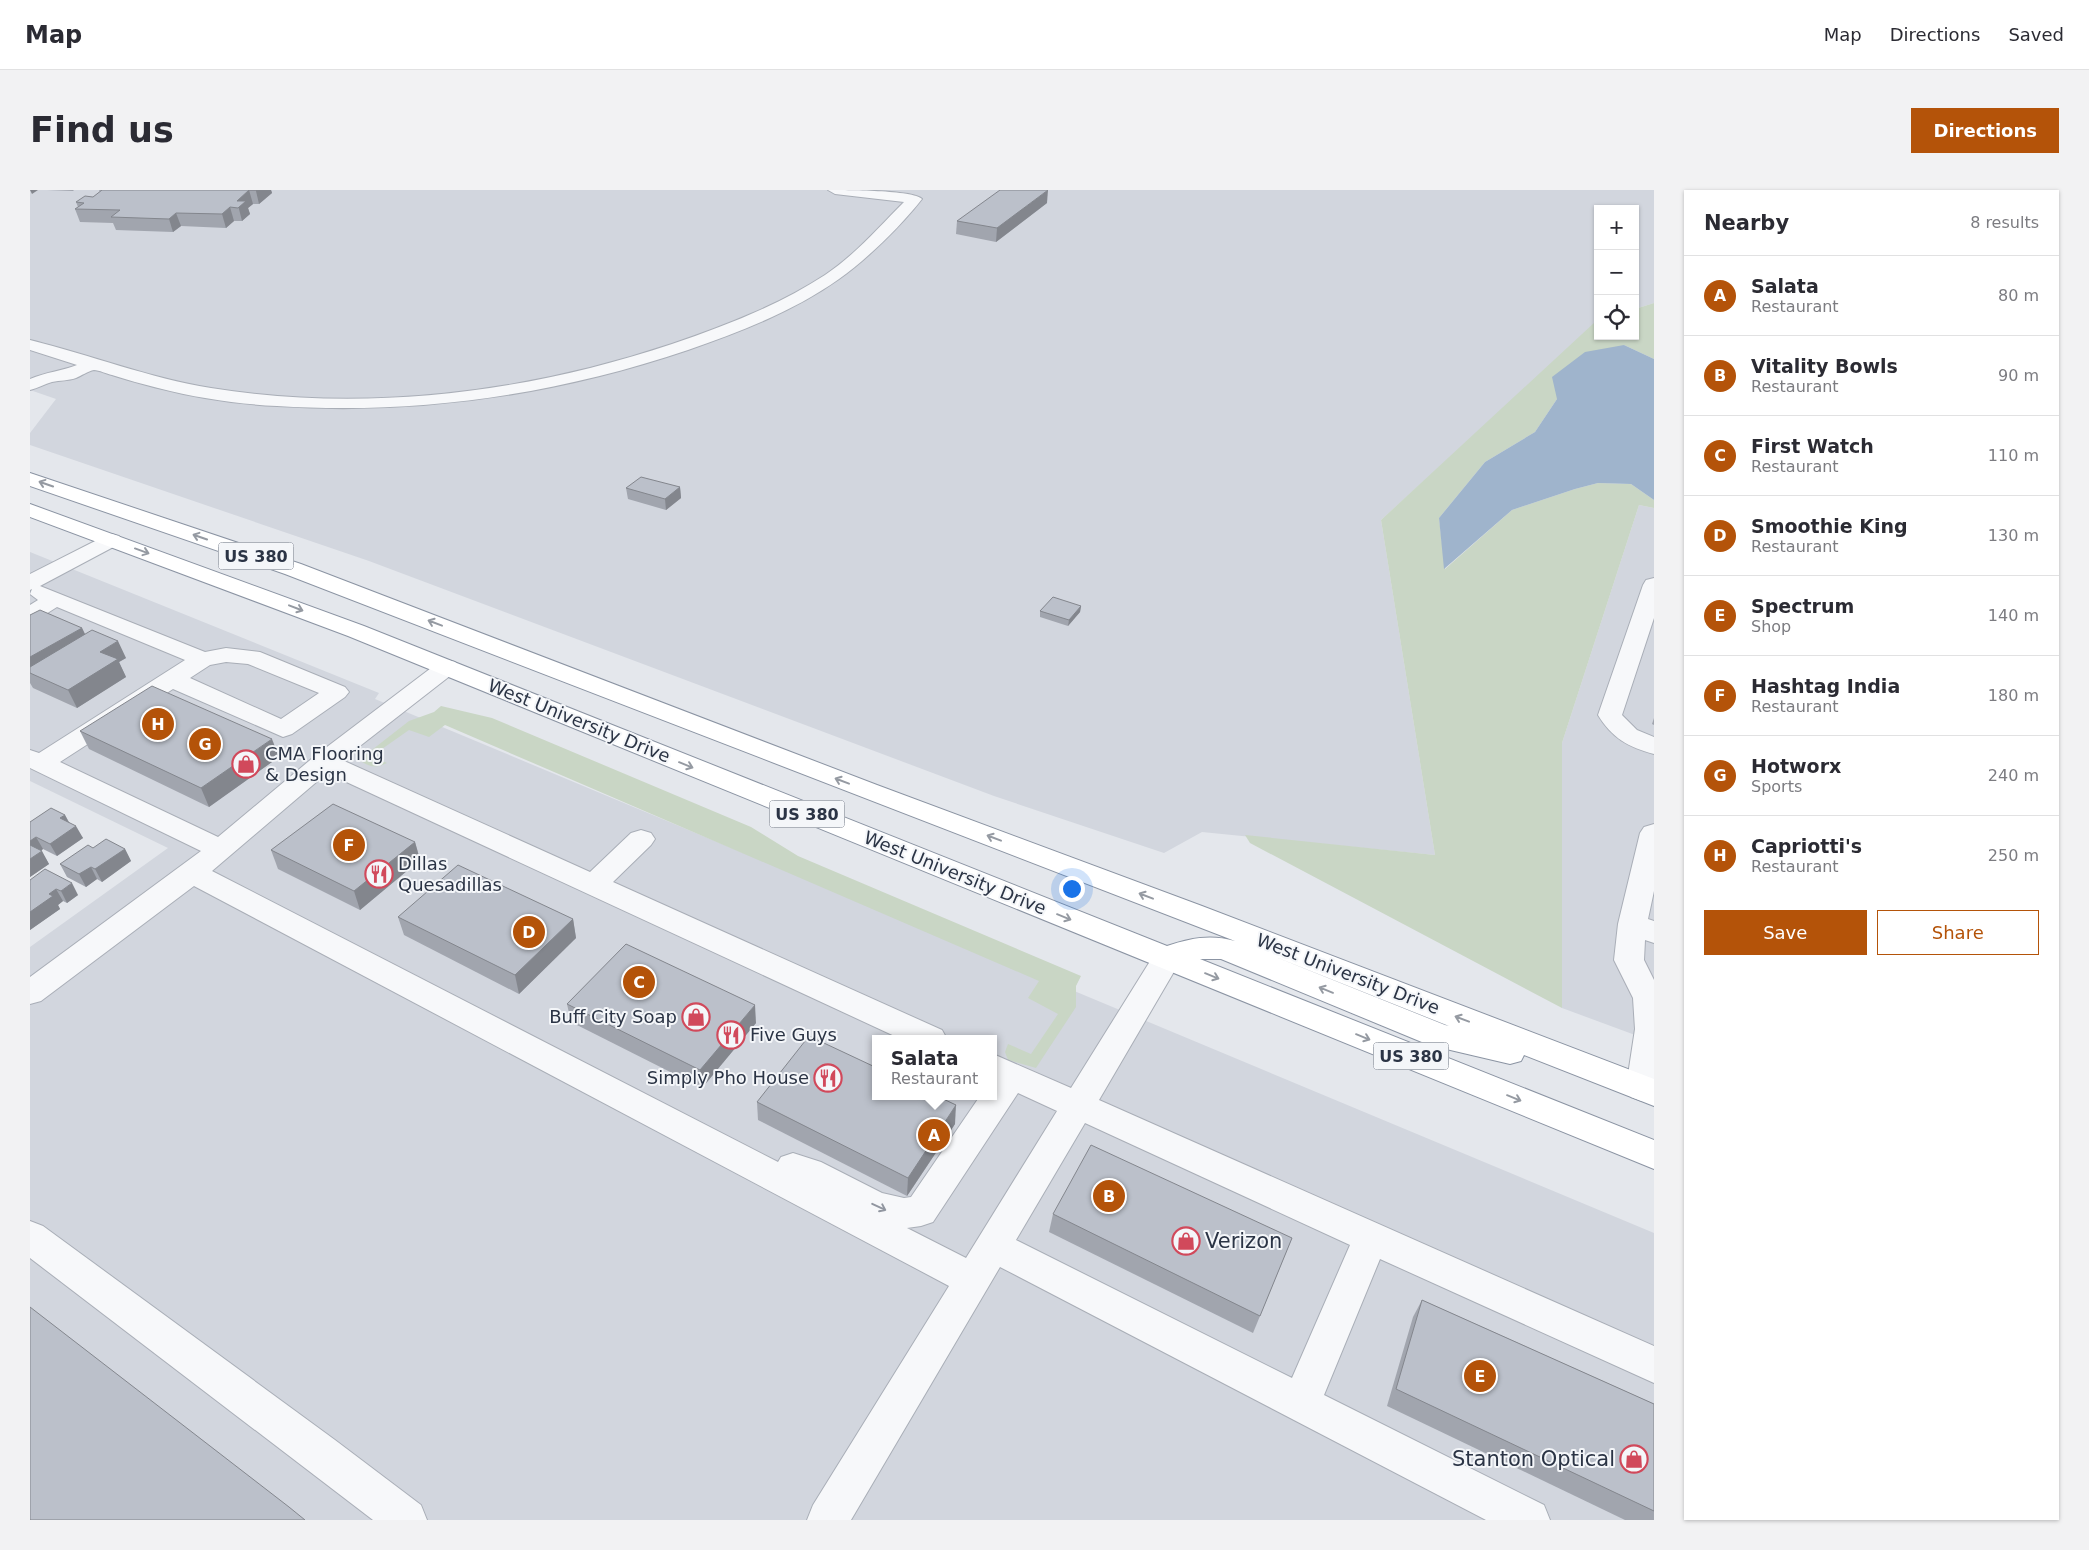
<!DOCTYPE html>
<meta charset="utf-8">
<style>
body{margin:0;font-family:"DejaVu Sans",sans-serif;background:#f2f2f3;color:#2b2b33}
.controls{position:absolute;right:15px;top:15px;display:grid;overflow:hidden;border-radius:0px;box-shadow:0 1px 4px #0004}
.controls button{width:45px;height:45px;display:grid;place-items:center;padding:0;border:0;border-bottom:1px solid #e1e1e2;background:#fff;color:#2b2b33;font:25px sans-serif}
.you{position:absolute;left:1041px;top:698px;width:18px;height:18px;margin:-12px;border:4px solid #fff;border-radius:50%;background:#1a73e8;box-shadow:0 0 0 8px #1a73e833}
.badge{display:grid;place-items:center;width:32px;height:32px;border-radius:50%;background:#b45309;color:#fff;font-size:16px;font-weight:700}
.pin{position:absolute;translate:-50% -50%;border:2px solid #fff;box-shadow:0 1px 5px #0006}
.popup{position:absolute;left:842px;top:845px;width:125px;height:65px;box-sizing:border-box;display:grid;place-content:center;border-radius:0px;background:#fff;filter:drop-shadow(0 1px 4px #0005);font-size:16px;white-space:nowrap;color:#7c7c81}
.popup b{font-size:19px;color:#2b2b33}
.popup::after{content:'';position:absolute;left:50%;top:100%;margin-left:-10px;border:10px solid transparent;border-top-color:#fff}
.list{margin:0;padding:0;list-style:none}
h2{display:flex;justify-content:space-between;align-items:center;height:65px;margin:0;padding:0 20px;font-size:21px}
h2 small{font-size:16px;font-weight:400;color:#7c7c81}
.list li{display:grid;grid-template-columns:32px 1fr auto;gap:15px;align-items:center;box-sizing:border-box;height:80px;padding:0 20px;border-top:1px solid #e1e1e2}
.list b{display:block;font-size:19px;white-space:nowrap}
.list p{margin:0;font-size:16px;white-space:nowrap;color:#7c7c81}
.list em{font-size:16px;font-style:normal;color:#7c7c81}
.actions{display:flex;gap:10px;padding:15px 20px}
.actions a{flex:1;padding:11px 0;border:1px solid #b45309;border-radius:0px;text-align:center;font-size:18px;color:#b45309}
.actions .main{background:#b45309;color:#fff}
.icon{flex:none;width:28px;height:28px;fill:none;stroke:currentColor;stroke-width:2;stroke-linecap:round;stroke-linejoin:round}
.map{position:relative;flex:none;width:1624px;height:1330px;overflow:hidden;border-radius:0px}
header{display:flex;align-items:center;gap:30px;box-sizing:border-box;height:70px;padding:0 25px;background:#fff;border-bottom:1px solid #e1e1e2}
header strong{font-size:24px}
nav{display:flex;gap:28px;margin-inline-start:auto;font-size:18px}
.intro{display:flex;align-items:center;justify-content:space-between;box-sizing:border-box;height:120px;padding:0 30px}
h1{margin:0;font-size:35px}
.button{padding:12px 22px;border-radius:0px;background:#b45309;color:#fff;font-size:18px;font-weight:700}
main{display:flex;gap:30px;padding:0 30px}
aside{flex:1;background:#fff;border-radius:0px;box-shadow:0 1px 4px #0004}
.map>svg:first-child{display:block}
.built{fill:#d2d6de;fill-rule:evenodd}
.green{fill:#c9d6c5}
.water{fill:#9fb4cc}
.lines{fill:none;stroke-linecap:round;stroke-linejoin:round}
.minor-casing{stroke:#a9aeb7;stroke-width:2}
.highway-casing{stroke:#8b94a3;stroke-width:2}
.minor{fill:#f7f8fa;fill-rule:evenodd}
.highway{fill:#fff;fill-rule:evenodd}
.wall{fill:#a1a5ae}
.shaded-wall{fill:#83868d}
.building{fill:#bbc0ca;stroke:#83868d}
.oneway{stroke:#959aa2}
.oneway2{stroke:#9196a0}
.labels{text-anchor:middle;stroke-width:4;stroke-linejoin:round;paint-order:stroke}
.shield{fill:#f4f6f9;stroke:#676e7b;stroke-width:1}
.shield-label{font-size:16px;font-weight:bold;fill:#2b3445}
.street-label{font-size:18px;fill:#2b3445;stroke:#f4f6f9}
.poi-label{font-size:18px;fill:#2b3445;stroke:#f4f6f9;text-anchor:start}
.near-poi-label{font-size:21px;fill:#2b3445;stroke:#f4f6f9;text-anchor:start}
</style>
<header>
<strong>Map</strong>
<nav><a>Map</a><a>Directions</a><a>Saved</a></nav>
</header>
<div class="intro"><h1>Find us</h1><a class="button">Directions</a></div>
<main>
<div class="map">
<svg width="1624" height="1330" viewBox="0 0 1624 1330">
<rect width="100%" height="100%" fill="#e4e7ec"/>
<g class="built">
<polygon points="0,0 1624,0 1624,113 1605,119 1605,19 1568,19 1568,132 1351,330 1405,665 1172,642 1134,663 964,606 339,371 0,255 0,243 26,209 0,200"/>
<polygon points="1609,315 1624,318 1624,852 1532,818 1532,553"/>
<path d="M 0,362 L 349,503 L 345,509 L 1624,1043 L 1624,1330 L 0,1330 L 0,757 L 138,658 L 0,591 ZM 845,849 L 963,849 L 963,906 L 845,906 Z"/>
</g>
<g class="green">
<polygon points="1624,113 1624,169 1594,155 1527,209 1505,242 1455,272 1409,328 1415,379 1482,320 1545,299 1568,293 1601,294 1624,310 1624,318 1609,315 1532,553 1532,818 1220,653 1215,645 1405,665 1351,330 1565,132 1568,132 1568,146 1605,146 1605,119"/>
<path d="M 411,516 L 462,528 L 721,637 L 768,666 L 1051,786 L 1046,796 L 1046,817 L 1006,878 L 978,870 L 975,862 L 978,854 L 1001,864 L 1028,824 L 998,808 L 1009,791 L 415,535 L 399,547 L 379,540 L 342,566 L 357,573 C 345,579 340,577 329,570 L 379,531 L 404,522 Z"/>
</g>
<polygon class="water" points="1594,155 1624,169 1624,310 1601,294 1568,293 1545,299 1482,320 1414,379 1409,328 1455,272 1505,242 1527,209 1522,187 1555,162"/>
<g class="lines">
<g class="minor-casing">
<g id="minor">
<path d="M 798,0 C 814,0 884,0 892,9 C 871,36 837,69 809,89 C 764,121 710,142 658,160 C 525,205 387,225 247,216 C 207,214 167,208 128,198 C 113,194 97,190 82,185 C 77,184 69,180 64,180 C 58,181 51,186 46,188 C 38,191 30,190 22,192 C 15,194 8,198 0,200 L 0,189 C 16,182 32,181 47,175 L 0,160 L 0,150 C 61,165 119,188 181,198 C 334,223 496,203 642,154 C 695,136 749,115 795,85 C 825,65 849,37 874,12 L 805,4 Z"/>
<path d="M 82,344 L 89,346 L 92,350 L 89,354 L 10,396 L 175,462 L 196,458 L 230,462 L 315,497 L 319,502 L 315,507 L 262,544 L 253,547 L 143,499 L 30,572 L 188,647 L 285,566 L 409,472 L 417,470 L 425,472 L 429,477 L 425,482 L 312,570 L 560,682 L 601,643 L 611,640 L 621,643 L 625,649 L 621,655 L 583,692 L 912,840 L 917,849 L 871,849 L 297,583 L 182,681 L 748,972 L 751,967 L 763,963 L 791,972 L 852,1003 L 874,1008 L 881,1007 L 950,906 L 963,906 L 963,864 L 1041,898 L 1127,760 L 1137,757 L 1147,760 L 1152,768 L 1069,910 L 1624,1156 L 1624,1193 L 1350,1069 L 1294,1205 L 1514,1315 L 1520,1330 L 1456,1330 L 970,1077 L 821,1330 L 777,1330 L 783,1315 L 919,1096 L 164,696 L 11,811 L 0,814 L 0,787 L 171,661 L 0,578 L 0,560 L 9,563 L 155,470 L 27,417 L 8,429 L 0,431 L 0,415 L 8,410 L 0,404 L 2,399 L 0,400 L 0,384 L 75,346 ZM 196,472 L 218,474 L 289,503 L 251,529 L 160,488 L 180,475 ZM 988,903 L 1027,921 L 936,1068 L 877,1038 L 891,1036 L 903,1032 ZM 1055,933 L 1320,1055 L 1262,1188 L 986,1050 Z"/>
<path d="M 1624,388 L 1624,428 L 1592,525 L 1607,540 L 1624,547 L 1624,564 C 1598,557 1582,548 1568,525 L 1613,395 L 1616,390 Z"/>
<polygon points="1624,634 1624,701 1618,729 1624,731 1624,753 1615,750 1614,770 1624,790 1624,906 1612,911 1601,907 1596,898 1605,839 1603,808 1584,770 1588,734 1610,643 1614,637"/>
<polygon points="0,1031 13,1036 305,1250 391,1315 397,1330 343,1330 0,1068"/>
</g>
</g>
<g class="highway-casing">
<path id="highway" d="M 0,283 L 271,374 L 847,595 L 1172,716 L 1624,889 L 1624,916 L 1494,865 L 1491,871 L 1480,874 L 1399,855 L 1191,769 L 1170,769 L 1624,950 L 1624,979 L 318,446 L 0,327 L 0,314 L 334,436 L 1137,756 C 1160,748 1181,744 1205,751 L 255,384 L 0,296 ZM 1218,756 L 1419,836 L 1415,835 Z"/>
</g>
<use href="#minor" class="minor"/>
<use href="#highway" class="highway"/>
</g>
<g class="wall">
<polygon points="17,0 44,0 43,1"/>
<polygon points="69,0 241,0 242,3 229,14 223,14 218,18 220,24 212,31 204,31 196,38 151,36 143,42 86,40 83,33 50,32 45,19 48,17 46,12 63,7 70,2"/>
<polygon points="1017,13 966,52 926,44 927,31"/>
<polygon points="650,297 651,308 636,320 598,309 596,298"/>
<polygon points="1051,416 1050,422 1038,436 1010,427 1010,421"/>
<polygon points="0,425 52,438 55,444 96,468 89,472 96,487 47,518 3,498 0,493"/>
<polygon points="1624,528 1624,535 1622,534"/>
<polygon points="50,541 249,567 179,617 59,559"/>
<polygon points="35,625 39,632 53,648 27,666 13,659 11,661 19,674 0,687 0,632"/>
<polygon points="385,652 390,670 330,720 248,679 241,660"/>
<polygon points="63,658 95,659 101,671 72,692 67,689 56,697 37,687 30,674"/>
<polygon points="0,690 48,705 37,713 33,711 28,715 30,719 0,740"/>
<polygon points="368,727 543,729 546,748 489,804 374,745"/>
<polygon points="537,814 726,833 672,898 541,832"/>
<polygon points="727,912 925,934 877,1006 728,930"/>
<polygon points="1023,1024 1262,1048 1223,1143 1019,1042"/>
<polygon points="1392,1110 1624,1214 1624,1330 1595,1330 1357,1216 1383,1127"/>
</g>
<g class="shaded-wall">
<polygon points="0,0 8,0 2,4"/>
<polygon points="219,0 223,14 218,18 220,24 212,31 207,11"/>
<polygon points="226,0 241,0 242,3 229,14 226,1"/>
<polygon points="1018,0 1017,13 966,52 967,38"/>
<polygon points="200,17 204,31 196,38 192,24"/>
<polygon points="146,23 151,36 143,42 139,29"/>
<polygon points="650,297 651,308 636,320 635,309"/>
<polygon points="1051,416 1050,422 1038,436 1039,430"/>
<polygon points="52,438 60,455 0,483 0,467"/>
<polygon points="88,451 96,468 89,472 96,487 47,518 38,500 70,462"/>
<polygon points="242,549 249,567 179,617 171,598"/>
<polygon points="35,625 41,637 30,628"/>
<polygon points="46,636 53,648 27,666 20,654"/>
<polygon points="6,647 13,659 3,666 0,659 0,651"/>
<polygon points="385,652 390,670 330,720 324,701"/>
<polygon points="95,659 101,671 72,692 65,679"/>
<polygon points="12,661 19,674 0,687 0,669"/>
<polygon points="61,677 67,689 56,697 49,684"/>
<polygon points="42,693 48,705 37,713 31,701"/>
<polygon points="26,699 33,711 28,715 30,719 0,740 0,722 19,704"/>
<polygon points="543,729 546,748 489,804 485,785"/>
<polygon points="725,815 726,833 672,898 670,880"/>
<polygon points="926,915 925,934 877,1006 878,988"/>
</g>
<g class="building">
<polygon points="72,0 226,0 219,0 207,11 216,11 208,18 200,17 192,24 146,23 139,29 81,27 90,20 45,19 54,13 46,12 55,6 63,7"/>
<polygon points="970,0 1018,0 967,38 927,31"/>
<polygon points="611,287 650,297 635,309 596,298"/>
<polygon points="1023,407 1051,416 1039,430 1010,421"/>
<polygon points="10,420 52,438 0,467 0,425"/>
<polygon points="62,440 88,451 70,462 88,469 38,500 0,483 0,477"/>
<polygon points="122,496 242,549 171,598 50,541"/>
<polygon points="303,614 385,652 324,701 241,660"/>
<polygon points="21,618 35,625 30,628 46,636 20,654 6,647 0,651 0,632"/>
<polygon points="76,649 95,659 65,679 61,677 49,684 30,674 58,655 63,658"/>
<polygon points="0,655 12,661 0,669"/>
<polygon points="428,675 543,729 485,785 368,727"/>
<polygon points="15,679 42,693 31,701 26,699 19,704 23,706 0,722 0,690"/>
<polygon points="596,754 725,815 670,880 537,814"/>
<polygon points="779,846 845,877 845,906 907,906 926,915 878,988 727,912"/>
<polygon points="1061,955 1262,1048 1230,1126 1023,1024"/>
<polygon points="1392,1110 1624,1214 1624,1321 1366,1199"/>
<polygon points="0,1117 259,1317 275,1330 0,1330"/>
</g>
<defs><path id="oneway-shaft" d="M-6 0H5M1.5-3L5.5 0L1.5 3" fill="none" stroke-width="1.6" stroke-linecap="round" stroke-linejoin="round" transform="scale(1.25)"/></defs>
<g class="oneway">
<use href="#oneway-shaft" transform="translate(16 294) rotate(-161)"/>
<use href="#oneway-shaft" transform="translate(170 347) rotate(-161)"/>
<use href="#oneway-shaft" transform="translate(112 361) rotate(20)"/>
<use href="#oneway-shaft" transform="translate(266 418) rotate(21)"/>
<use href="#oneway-shaft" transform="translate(405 433) rotate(-159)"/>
<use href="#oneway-shaft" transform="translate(656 575) rotate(22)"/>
<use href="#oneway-shaft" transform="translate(812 591) rotate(-159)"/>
<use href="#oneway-shaft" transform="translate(964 648) rotate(-159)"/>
<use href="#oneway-shaft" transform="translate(1116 706) rotate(-159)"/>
<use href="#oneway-shaft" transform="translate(1034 727) rotate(22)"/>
<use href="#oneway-shaft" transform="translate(1182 786) rotate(22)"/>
<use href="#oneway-shaft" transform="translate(1296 800) rotate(-158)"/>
<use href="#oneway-shaft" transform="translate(1432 829) rotate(-159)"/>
<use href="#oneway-shaft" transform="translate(1333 847) rotate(22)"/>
<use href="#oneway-shaft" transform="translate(1484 908) rotate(22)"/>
</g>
<use class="oneway2" href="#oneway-shaft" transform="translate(849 1017) rotate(25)"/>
<defs>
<g id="shop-ring" transform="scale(1.4375)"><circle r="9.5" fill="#f4f6f9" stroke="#d1495b" stroke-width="1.5"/><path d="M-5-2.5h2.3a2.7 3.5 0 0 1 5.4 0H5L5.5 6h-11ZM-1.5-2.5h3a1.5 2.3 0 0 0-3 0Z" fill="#d1495b"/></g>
<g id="restaurant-ring" transform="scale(1.4375)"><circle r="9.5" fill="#f4f6f9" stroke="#d1495b" stroke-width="1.5"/><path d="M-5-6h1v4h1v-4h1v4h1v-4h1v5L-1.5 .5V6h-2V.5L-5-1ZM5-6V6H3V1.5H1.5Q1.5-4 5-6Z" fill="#d1495b"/></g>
</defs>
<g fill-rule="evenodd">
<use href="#shop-ring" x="216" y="574"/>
<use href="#restaurant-ring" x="349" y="684"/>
<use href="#shop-ring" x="666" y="827"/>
<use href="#restaurant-ring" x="701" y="845"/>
<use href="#restaurant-ring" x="798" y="888"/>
<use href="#shop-ring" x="1156" y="1051"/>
<use href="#shop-ring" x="1604" y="1269"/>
</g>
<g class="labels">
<g class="shield">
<rect x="188.5" y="352.5" width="75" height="27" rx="4"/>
<rect x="739.5" y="610.5" width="75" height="27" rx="4"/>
<rect x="1343.5" y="852.5" width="75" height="27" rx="4"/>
</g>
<g class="shield-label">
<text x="226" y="372">US 380</text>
<text x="777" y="630">US 380</text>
<text x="1381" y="872">US 380</text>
</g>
<g class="street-label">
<text transform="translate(549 531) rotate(22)" y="6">West University Drive</text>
<text transform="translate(925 683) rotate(22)" y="6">West University Drive</text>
<text transform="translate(1318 784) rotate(21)" y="6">West University Drive</text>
</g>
<g class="poi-label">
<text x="235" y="570">CMA Flooring<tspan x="235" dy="21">&amp; Design</tspan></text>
<text x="368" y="680">Dillas<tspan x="368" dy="21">Quesadillas</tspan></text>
<text x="647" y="833" text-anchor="end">Buff City Soap</text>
<text x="720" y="851">Five Guys</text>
<text x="779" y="894" text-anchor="end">Simply Pho House</text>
</g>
<g class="near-poi-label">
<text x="1175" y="1058">Verizon</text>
<text x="1585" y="1276" text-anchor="end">Stanton Optical</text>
</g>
</g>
</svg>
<div class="controls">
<button>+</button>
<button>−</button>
<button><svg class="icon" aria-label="locate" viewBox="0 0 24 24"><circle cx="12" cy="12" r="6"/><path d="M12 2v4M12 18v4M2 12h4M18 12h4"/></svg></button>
</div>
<div class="you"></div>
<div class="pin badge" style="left:904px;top:945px">A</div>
<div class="popup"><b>Salata</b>Restaurant</div>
<div class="pin badge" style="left:1079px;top:1006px">B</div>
<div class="pin badge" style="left:609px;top:792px">C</div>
<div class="pin badge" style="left:499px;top:742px">D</div>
<div class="pin badge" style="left:1450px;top:1186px">E</div>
<div class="pin badge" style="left:319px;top:655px">F</div>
<div class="pin badge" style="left:175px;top:554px">G</div>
<div class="pin badge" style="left:128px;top:534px">H</div>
</div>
<aside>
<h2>Nearby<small>8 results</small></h2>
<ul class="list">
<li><span class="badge">A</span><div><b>Salata</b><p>Restaurant</p></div><em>80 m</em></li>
<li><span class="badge">B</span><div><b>Vitality Bowls</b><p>Restaurant</p></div><em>90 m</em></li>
<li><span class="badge">C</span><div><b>First Watch</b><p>Restaurant</p></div><em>110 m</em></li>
<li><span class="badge">D</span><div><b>Smoothie King</b><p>Restaurant</p></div><em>130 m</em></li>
<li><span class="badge">E</span><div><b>Spectrum</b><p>Shop</p></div><em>140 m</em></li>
<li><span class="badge">F</span><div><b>Hashtag India</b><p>Restaurant</p></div><em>180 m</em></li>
<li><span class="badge">G</span><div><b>Hotworx</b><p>Sports</p></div><em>240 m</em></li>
<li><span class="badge">H</span><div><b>Capriotti's</b><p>Restaurant</p></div><em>250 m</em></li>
</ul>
<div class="actions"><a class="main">Save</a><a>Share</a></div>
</aside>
</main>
